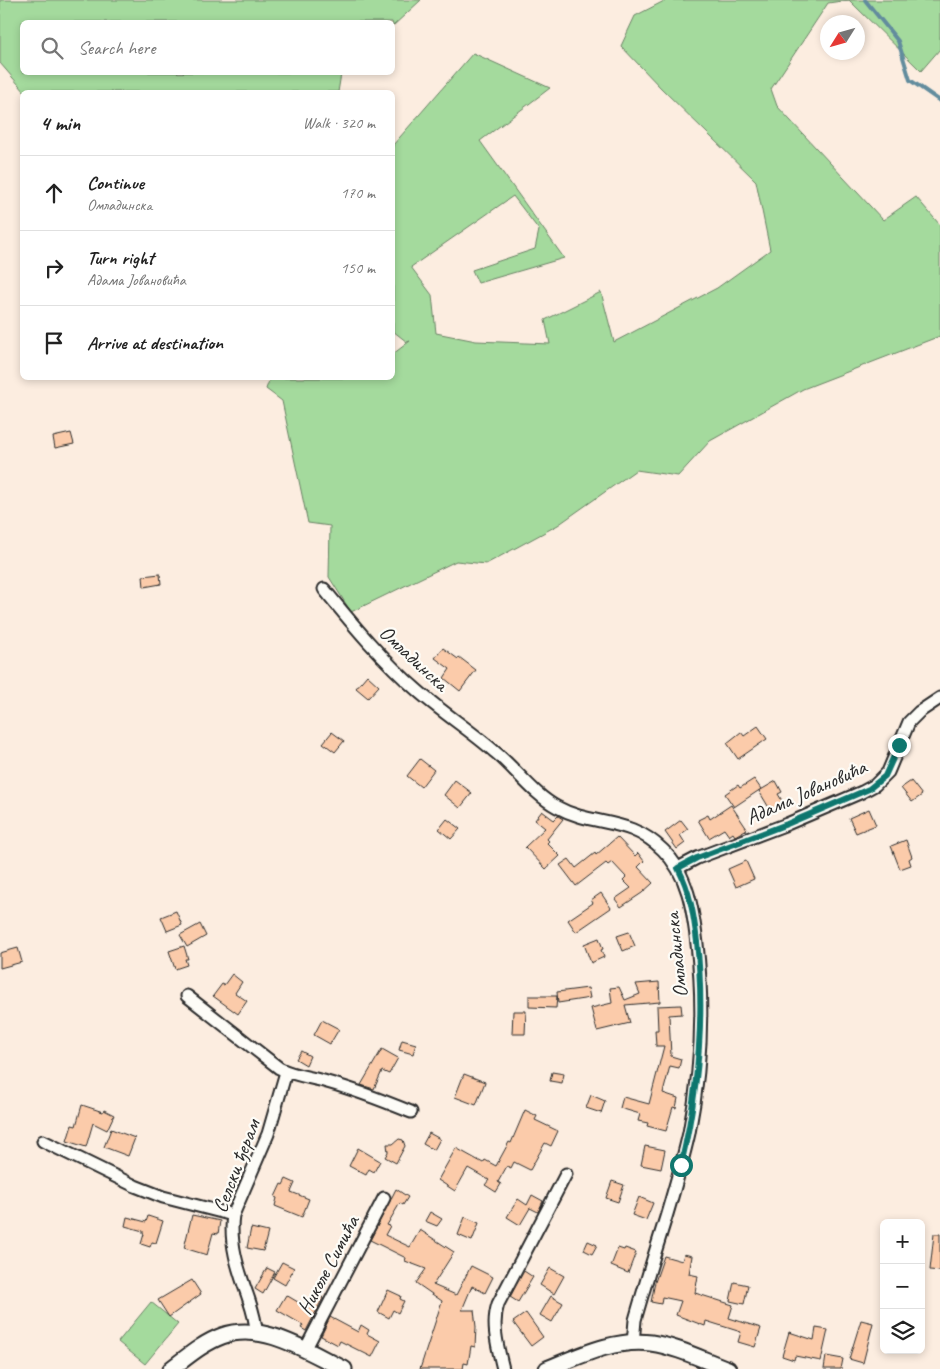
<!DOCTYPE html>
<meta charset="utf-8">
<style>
body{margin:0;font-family:Caveat,sans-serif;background:#f2f2f2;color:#222}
.controls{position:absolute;right:15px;bottom:15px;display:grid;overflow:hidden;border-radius:8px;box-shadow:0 2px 8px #0003}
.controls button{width:45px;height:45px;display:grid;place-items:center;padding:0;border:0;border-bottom:1px solid #e0e0e0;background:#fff;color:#222;font:25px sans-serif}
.compass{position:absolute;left:820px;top:15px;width:45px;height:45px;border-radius:50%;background:#fff;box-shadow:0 2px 8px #0003;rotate:233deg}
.stop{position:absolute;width:15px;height:15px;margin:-11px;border:4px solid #0f766e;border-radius:50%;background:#fff}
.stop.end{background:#0f766e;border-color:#fff;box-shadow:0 1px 5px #0008}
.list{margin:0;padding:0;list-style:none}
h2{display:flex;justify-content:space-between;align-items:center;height:65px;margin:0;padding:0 20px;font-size:21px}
h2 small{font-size:16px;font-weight:400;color:#767676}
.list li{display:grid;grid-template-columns:32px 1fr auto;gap:15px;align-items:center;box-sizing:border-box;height:75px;padding:0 20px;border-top:1px solid #e0e0e0}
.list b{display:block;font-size:19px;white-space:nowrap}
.list p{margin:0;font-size:16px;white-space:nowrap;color:#767676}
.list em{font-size:16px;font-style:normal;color:#767676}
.icon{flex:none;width:28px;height:28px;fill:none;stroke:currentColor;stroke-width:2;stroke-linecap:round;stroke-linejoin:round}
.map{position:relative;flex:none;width:940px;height:1369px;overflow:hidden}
.search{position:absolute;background:#fff;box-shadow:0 2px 8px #0003;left:20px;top:20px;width:375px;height:55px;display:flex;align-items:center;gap:12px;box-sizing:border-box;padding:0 18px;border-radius:8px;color:#767676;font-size:19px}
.panel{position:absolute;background:#fff;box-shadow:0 2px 8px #0003;left:20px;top:90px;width:375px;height:290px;border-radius:8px}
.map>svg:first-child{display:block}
.green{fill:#a4da9d;stroke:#688264}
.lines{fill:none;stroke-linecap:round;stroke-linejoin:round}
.stream{stroke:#628c9d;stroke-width:4}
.building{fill:#fbcbaa;stroke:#2b2b2b}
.street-casing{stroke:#2b2b2b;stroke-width:15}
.secondary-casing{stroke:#2b2b2b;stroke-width:19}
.street{stroke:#fdfcf7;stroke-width:11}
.secondary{stroke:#fdfcf7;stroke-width:15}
.route{stroke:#0f766e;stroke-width:6}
.labels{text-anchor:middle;stroke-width:4.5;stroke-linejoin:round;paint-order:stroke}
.street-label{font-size:21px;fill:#2b2b2b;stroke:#fdfcf7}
</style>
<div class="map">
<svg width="940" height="1369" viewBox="0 0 940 1369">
<rect width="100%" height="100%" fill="#fcede0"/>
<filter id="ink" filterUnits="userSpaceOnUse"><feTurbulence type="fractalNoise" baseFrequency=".02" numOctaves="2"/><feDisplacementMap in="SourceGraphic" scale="10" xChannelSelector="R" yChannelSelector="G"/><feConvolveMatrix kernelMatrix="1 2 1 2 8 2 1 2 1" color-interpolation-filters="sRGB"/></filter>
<g filter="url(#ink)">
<g class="green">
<polygon points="0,0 421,0 393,26 392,22 22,22 22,72 342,73 341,74 338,92 25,92 0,63"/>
<polygon points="666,0 940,0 940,49 921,71 849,0 828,3 771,89 777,106 883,220 916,197 940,225 940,336 803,389 710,441 678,476 636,470 558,525 486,564 456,561 351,612 329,577 330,526 308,523 282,401 266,389 270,378 392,378 393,354 410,341 407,342 393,331 393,145 473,53 550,88 480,141 564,258 478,283 472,270 535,249 539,230 513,196 411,267 432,295 436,333 476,341 550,344 545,320 601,292 614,342 717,288 770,250 756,181 661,88 621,46 635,16"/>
<polygon points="151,1302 178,1324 145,1364 118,1342"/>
</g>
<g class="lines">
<polyline class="stream" points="865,0 898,41 910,80 940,101"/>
</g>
<g class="building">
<polygon points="71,433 74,444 55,448 53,437"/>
<polygon points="160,574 161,584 144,587 143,576"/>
<polygon points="443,648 458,659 459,657 476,670 460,691 444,678 450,669 435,658"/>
<polygon points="367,675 379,686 368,698 356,688"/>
<polygon points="758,726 767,739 738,759 727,743 741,732 744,736"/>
<polygon points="332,732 344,741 335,752 323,743"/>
<polygon points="420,759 434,770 421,787 407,776"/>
<polygon points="754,779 761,789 734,807 725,794 738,785 740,788"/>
<polygon points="455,780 472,793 460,808 444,795"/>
<polygon points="776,781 782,792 778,794 784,804 771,811 759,791"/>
<polygon points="911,781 922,795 912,802 901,788"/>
<polygon points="731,805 747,829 735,836 733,833 729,836 724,829 709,838 698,820 708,815 710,819"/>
<polygon points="869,809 876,825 856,833 849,818"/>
<polygon points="542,811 554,820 558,816 563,819 547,839 549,841 547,843 560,856 546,869 525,847 545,828 535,820"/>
<polygon points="447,819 460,829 451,839 439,829"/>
<polygon points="681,820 688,829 680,835 685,843 677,849 665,832"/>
<polygon points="617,837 635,856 638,853 644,861 638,867 653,883 642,893 621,907 615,899 631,888 623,880 626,877 612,862 608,865 606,863 576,886 560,865 569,859 576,868 595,853 596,855"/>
<polygon points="906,840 912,857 909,859 911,865 900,869 891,846"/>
<polygon points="746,861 754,879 736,887 728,869"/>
<polygon points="601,893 611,908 576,932 568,920 593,903 591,900"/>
<polygon points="176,911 182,925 167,931 161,917"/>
<polygon points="200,924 206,936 187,947 180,935"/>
<polygon points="629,932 635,946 623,951 617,936"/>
<polygon points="599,938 603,949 601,950 604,957 591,963 584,944"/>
<polygon points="184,946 188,959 185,959 187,965 175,969 169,951"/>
<polygon points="18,948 22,962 0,968 0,953"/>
<polygon points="232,974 242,982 235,993 247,1001 238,1014 213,996 222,984 224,985"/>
<polygon points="659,982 660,1002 625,1005 630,1023 597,1031 591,1008 612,1003 610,988 619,987 625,1000 640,994 636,984"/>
<polygon points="588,988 590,998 558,1003 557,992"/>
<polygon points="529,996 557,996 556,1008 529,1007"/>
<polygon points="681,1005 682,1014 669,1015 671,1056 681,1059 679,1068 670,1066 663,1093 678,1098 676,1108 673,1107 666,1131 647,1126 648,1123 638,1121 640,1114 620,1108 623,1097 649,1104 664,1046 656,1046 655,1030 658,1030 657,1006"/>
<polygon points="513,1011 526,1011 525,1034 512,1034"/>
<polygon points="322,1020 339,1029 330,1044 314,1035"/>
<polygon points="402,1040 416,1044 413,1054 399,1050"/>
<polygon points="382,1049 398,1058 389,1074 382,1071 374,1089 361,1085"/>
<polygon points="301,1051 310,1056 306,1065 296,1059"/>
<polygon points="552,1072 564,1074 562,1083 550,1081"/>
<polygon points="464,1074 485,1082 476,1105 455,1097"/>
<polygon points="591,1095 605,1101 601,1113 586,1108"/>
<polygon points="82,1105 103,1112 104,1110 114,1115 107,1130 93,1123 86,1147 67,1141 72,1125 76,1126"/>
<polygon points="525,1110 537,1116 535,1120 558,1131 551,1146 545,1143 530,1170 514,1162 511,1168 507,1166 498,1182 501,1184 496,1192 485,1185 489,1180 468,1168 455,1191 438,1180 456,1148 483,1163 485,1160 496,1166 509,1142 511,1143"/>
<polygon points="111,1129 135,1138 128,1156 104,1147"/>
<polygon points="429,1133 440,1139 434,1150 423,1144"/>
<polygon points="399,1139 403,1140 405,1146 396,1163 385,1157 388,1152 387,1144 393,1144"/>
<polygon points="645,1146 665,1150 661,1169 641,1165"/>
<polygon points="358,1148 380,1161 374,1172 369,1169 366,1175 349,1166"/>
<polygon points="286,1179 295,1183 291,1192 309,1199 302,1217 275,1206 277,1198 275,1197 281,1184 283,1185"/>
<polygon points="612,1181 624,1185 618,1202 606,1198"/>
<polygon points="396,1189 408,1197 403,1205 400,1203 387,1225 390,1226 385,1235 410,1247 420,1230 454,1252 433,1285 456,1295 471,1266 493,1277 485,1293 472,1286 462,1310 474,1310 476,1327 475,1347 471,1346 468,1364 464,1363 463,1369 420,1369 442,1301 416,1283 426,1269 405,1261 406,1258 370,1240"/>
<polygon points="532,1195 543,1201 538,1212 530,1208 520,1225 507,1217 518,1199 527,1205"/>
<polygon points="639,1197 653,1203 646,1220 632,1215"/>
<polygon points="430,1212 442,1219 437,1226 425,1221"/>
<polygon points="192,1215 220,1221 218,1234 213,1233 207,1255 184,1248"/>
<polygon points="148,1216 163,1221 156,1243 152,1242 150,1247 141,1244 144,1234 143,1234 143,1231 125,1226 127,1217 146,1222"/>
<polygon points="465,1217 479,1223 472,1241 458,1235"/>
<polygon points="251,1228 268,1232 263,1251 247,1248"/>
<polygon points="934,1234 940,1234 940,1271 930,1270"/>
<polygon points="588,1241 597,1245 592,1254 584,1250"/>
<polygon points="618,1248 624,1250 625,1248 636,1252 628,1273 611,1266"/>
<polygon points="684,1254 692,1256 689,1274 698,1276 695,1293 733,1305 729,1318 761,1328 755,1347 738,1342 741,1332 706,1321 705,1326 676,1315 681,1301 662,1297 661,1304 651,1302 655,1282 664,1256 682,1261"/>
<polygon points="282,1262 294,1268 285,1285 273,1278"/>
<polygon points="267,1268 275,1272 263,1294 255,1289"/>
<polygon points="550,1268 564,1276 554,1294 540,1285"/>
<polygon points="524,1271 533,1277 518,1302 510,1297"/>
<polygon points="192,1280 201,1294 169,1317 158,1300"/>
<polygon points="734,1282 748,1285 744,1304 730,1301"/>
<polygon points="388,1290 401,1296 400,1299 404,1301 398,1313 393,1310 389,1318 378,1312"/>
<polygon points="317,1294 323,1298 306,1331 301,1328 303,1325 277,1310 286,1295 308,1308"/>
<polygon points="551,1296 563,1303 552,1322 540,1315"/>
<polygon points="526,1313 543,1337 531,1346 513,1322"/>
<polygon points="330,1317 358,1332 361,1325 369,1330 367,1334 380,1341 372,1357 340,1341 338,1345 321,1336"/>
<polygon points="861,1320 873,1323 863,1363 849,1359"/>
<polygon points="816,1328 828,1330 821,1361 795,1356 794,1360 782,1356 789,1332 814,1340"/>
<polygon points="826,1356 843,1359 841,1369 824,1369"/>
</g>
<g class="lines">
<g class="street-casing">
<g id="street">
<path d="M 324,589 C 353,625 383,661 418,691 C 443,713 470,730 495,752 C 516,769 533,794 557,807 C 593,827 629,816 663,850 C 688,874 693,910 697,944 C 704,1006 701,1071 689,1133 C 683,1160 675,1187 667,1214 C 656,1249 645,1285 635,1320 L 633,1343"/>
<polyline points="678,868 697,858 787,824 862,792 875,785 888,772 909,722 919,712 940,698"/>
<path d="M 187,996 L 279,1068 C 294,1076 311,1077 327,1082 C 356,1090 384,1101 411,1112"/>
<polyline points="43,1141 135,1186 163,1197 233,1215"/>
<path d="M 256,1332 C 256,1319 251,1306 247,1294 C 238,1269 229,1242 233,1215 L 268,1134 L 286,1072"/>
<polyline points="305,1350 384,1198"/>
<path d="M 503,1369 C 498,1348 491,1325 498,1304 L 566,1174"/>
</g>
</g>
<g class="secondary-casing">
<g id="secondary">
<path d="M 171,1369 C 187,1357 203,1343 222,1336 C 263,1321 308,1352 344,1369"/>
<path d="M 547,1369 C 579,1356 616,1338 651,1343 C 678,1347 703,1360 728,1369"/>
</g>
</g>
<use href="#street" class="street"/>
<use href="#secondary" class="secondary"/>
</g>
</g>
<g class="lines" filter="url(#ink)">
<path class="route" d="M 681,1165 C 698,1092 705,1016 697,942 C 694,916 690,891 678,868 L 697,858 L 787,824 L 869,789 L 885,776 L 899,745"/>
</g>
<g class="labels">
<g class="street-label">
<text transform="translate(414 658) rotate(43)" y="7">Омладинска</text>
<text transform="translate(806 792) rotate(-24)" y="7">Адама Јовановића</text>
<text transform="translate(676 955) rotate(-96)" y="7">Омладинска</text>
<text transform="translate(236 1166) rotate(-69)" y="7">Селски ђерам</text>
<text transform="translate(328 1265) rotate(-62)" y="7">Николе Симића</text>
</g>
</g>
</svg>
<div class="controls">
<button>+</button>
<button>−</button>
<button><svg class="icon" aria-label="layers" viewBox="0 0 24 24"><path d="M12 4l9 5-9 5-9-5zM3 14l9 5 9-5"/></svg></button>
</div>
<svg class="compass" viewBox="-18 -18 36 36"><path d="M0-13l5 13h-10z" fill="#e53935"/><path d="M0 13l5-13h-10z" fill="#767676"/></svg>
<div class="stop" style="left:681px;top:1165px"></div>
<div class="stop end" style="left:899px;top:745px"></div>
<div class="search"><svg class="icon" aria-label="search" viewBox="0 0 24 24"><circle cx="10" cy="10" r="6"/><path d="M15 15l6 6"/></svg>Search here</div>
<section class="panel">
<h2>4 min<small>Walk · 320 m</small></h2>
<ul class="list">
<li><svg class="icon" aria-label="ahead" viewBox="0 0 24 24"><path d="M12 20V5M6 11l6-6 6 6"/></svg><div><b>Continue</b><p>Омладинска</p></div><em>170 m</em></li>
<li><svg class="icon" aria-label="right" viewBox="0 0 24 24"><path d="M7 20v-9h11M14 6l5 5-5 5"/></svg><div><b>Turn right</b><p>Адама Јовановића</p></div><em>150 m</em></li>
<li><svg class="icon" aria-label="arrive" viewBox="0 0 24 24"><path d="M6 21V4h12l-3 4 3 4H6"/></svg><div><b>Arrive at destination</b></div></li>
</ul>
</section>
</div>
